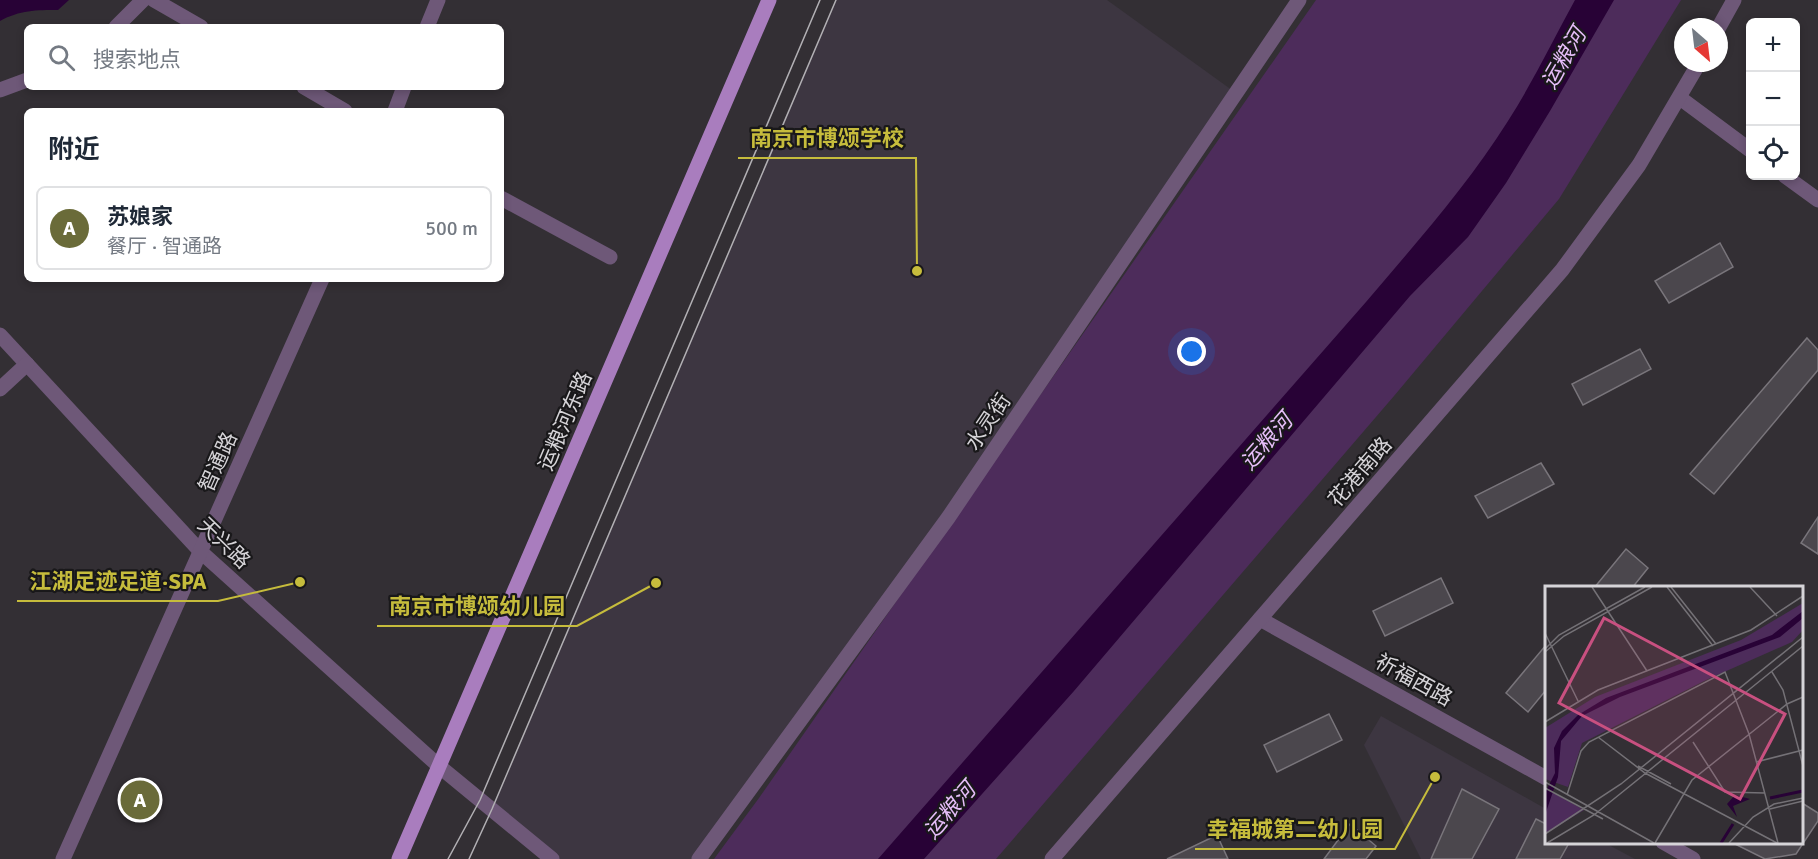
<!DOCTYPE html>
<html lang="zh">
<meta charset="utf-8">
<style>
body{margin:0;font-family:Signika,"Noto Sans SC",sans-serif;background:#f2f2f3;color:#1f2937}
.controls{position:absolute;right:18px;top:18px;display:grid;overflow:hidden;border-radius:9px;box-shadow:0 3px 9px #0003}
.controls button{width:54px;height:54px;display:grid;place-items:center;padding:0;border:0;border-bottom:2px solid #e0e1e3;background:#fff;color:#1f2937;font:30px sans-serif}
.compass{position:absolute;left:1674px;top:18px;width:54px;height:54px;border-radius:50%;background:#fff;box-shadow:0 3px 9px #0003;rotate:152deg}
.you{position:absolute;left:1192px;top:352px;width:21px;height:21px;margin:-15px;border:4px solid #fff;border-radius:50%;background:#1a73e8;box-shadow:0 0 0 9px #1a73e833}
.badge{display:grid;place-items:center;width:39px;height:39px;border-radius:50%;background:#6a6b39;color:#fff;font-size:20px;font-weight:700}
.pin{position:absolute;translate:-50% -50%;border:3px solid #fff;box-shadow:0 2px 6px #0006}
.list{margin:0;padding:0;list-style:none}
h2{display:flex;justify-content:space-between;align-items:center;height:78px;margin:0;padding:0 24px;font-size:26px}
h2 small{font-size:20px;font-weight:400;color:#747a83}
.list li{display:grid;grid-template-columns:39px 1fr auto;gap:18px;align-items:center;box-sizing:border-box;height:84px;margin:0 12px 12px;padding:0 12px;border:2px solid #e0e1e3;border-radius:9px}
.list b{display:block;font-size:22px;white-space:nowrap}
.list p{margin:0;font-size:20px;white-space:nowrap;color:#747a83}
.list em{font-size:20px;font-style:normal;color:#747a83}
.icon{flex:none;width:33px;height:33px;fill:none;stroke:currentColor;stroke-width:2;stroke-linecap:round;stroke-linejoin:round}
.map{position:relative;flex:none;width:1818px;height:859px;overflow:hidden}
.search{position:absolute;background:#fff;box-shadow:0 3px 9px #0003;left:24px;top:24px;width:480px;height:66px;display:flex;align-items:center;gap:15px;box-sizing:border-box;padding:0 21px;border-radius:9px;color:#747a83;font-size:22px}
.panel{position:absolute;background:#fff;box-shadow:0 3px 9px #0003;left:24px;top:108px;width:480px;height:174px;border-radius:9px}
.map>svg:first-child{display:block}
.built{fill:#3d3641}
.green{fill:#4d2c5b}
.water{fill:#280236}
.building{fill:#4b474d;stroke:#79757b;stroke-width:1.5}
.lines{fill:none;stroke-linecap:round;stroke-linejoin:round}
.minor{stroke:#6e5878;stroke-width:15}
.major{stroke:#a97dbe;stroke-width:15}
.tram{stroke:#b2b0b4;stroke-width:1.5}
.labels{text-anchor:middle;stroke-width:4.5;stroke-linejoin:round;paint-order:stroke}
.street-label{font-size:21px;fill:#d6d4d8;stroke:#19181a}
.water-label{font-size:22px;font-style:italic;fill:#e5bdf8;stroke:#19181a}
.inset-river{fill:none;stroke:#280236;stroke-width:3}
.inset-road{fill:none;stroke:#747176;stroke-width:1.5}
.view{fill:#c85080;fill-opacity:0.15;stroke:#c85080;stroke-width:3}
.inset-edge{fill:none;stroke:#d6d4d8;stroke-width:3}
.leader{fill:none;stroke:#c6bc3c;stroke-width:2}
.callout-dot{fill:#c6bc3c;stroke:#19181a;stroke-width:2}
.callout-label{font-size:22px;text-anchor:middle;font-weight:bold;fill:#c6bc3c;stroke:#19181a;stroke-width:4.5;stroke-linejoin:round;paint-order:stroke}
</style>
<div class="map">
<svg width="1818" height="859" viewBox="0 0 1818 859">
<rect width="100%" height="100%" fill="#332f34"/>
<g class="built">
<polygon points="836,0 1107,0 1236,93 804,717 700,859 552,859 492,809"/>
<polygon points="1381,716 1546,809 1546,842 1605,843 1635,859 1421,859 1364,745"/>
</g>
<polygon class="green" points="1316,0 1681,0 1559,199 1394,396 996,859 714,859 759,798"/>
<g class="water">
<path d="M 0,0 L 69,0 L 58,10 C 36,10 20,10 0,21 Z"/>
<path d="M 1575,0 L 1614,0 L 1550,111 L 1506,183 L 1468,237 L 1410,296 L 1074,691 L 924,859 L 878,859 L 1366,302 C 1416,243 1467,186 1508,121 C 1533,82 1553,40 1575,0 Z"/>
</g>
<g class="building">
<polygon points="1720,243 1733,267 1669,303 1655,281"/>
<polygon points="1807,338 1818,350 1818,370 1714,494 1690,474"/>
<polygon points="1640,349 1651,369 1583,405 1572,384"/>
<polygon points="1541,463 1554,484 1488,518 1475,496"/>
<polygon points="1818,517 1818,554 1801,543"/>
<polygon points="1626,549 1648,568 1632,588 1594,588"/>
<polygon points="1441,578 1453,603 1385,636 1373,611"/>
<polygon points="1546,645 1546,690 1528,712 1506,693"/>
<polygon points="1329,714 1342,740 1277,772 1264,745"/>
<polygon points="1462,789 1499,809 1472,859 1431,859"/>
<polygon points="1802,803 1818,813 1818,821 1796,854 1765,859 1733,843 1802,843"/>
<polygon points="1536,819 1546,824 1546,843 1569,843 1560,859 1516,859"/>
<polygon points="1350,824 1376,846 1366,859 1324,859"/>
<polygon points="1217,835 1228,859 1167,859"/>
</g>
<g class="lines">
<g class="minor">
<polyline points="154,0 201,27"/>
<polyline points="116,27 143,0"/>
<polyline points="427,27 438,0"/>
<polyline points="1719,27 1734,0"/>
<polyline points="304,87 345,111"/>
<polyline points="0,90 27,80"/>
<polyline points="1680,98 1750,150"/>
<polyline points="395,111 404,87"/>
<polyline points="1785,176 1818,200"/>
<polyline points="501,198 610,257"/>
<polyline points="0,335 201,552 440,767 552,859"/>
<polyline points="0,389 27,364"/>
<polyline points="1260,619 1546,778"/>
<polyline points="1663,842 1693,859"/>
<polyline points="63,859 322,279"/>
<polyline points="699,859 948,518 1299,0"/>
<polyline points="1052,859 1562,270 1639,165 1699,63"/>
</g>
<polyline class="major" points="399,859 769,0"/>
<g class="tram">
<polyline points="448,859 480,800 820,0"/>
<polyline points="469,859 492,809 836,0"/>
</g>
</g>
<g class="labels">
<g class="street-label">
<text transform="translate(565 421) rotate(-67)" y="7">运粮河东路</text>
<text transform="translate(988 422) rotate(-56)" y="7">水灵街</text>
<text transform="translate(218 462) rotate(-66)" y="7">智通路</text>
<text transform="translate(1360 472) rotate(-49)" y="7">花港南路</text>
<text transform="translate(224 543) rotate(44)" y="7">天兴路</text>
<text transform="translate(1414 680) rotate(29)" y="7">祈福西路</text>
</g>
<g class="water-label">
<text transform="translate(1563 58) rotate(-60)" y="8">运粮河</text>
<text transform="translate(1266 441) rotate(-49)" y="8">运粮河</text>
<text transform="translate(949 810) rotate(-49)" y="8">运粮河</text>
</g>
</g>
<g transform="translate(1545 586)">
<rect width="258" height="258" fill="#332f34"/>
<path d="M 258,17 L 258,44 L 247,56 L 161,94 L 37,157 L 23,201 L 0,193 L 0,142 L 50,111 L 196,54 ZM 0,202 L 39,224 L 0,248 Z" fill="#4d2c5b"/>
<path d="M 258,25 L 258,32 L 235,51 L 75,111 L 37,130 L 16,155 L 13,191 L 0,229 L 0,207 L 10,187 L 9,162 L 17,145 L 33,129 L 61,112 L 227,49 ZM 190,209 L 205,213 L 188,220 L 192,231 L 182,218 Z" fill="#280236"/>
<path class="inset-river" d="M 225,212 L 258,205M 176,257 L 188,238"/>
<path class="inset-road" d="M 47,1 L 102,85M 122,1 L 168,60M 126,1 L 171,58M 205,1 L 232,30M 0,47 L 33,115M 0,63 L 14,49 L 100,1M 0,66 L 19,50 L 107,1M 227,86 L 238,104 L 258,180M 0,136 L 53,104 L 206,44 L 258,10M 53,151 L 100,187 L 232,257M 148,156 L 180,206 L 220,207M 211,176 L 258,164M 93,180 L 126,198M 0,196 L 109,257M 0,202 L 58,233M 22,209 L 36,165 L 44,156 L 180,86 L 204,148 L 233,257M 225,223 L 258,215M 0,248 L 76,198 L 258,51M 2,257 L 49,229 L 258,60M 110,257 L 147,194 L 242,118 L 258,111M 184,257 L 208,231 L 229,218 L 258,212"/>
<path class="view" d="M 59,32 L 240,128 L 195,213 L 14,117 Z"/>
<rect width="258" height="258" class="inset-edge"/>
</g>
<path class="leader" d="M917 271L916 158H738M300 582L218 601H17M656 583L577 626H377M1435 777L1395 849H1195"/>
<g class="callout-dot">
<circle cx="917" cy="271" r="6"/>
<circle cx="300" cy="582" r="6"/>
<circle cx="656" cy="583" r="6"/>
<circle cx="1435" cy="777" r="6"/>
</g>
<g class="callout-label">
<text x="827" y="146">南京市博颂学校</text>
<text x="118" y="589">江湖足迹足道·SPA</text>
<text x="477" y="614">南京市博颂幼儿园</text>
<text x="1295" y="837">幸福城第二幼儿园</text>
</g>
</svg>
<div class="controls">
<button>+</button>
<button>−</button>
<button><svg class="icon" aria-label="locate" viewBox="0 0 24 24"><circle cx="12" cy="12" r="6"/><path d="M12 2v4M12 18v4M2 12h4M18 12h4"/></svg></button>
</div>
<svg class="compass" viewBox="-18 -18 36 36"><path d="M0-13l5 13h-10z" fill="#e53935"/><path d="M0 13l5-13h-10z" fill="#747a83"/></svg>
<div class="you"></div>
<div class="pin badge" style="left:140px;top:800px">A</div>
<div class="search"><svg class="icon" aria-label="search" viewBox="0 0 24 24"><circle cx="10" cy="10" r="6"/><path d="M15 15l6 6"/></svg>搜索地点</div>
<section class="panel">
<h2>附近<small></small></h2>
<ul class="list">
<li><span class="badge">A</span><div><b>苏娘家</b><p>餐厅 · 智通路</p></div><em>500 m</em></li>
</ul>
</section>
</div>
